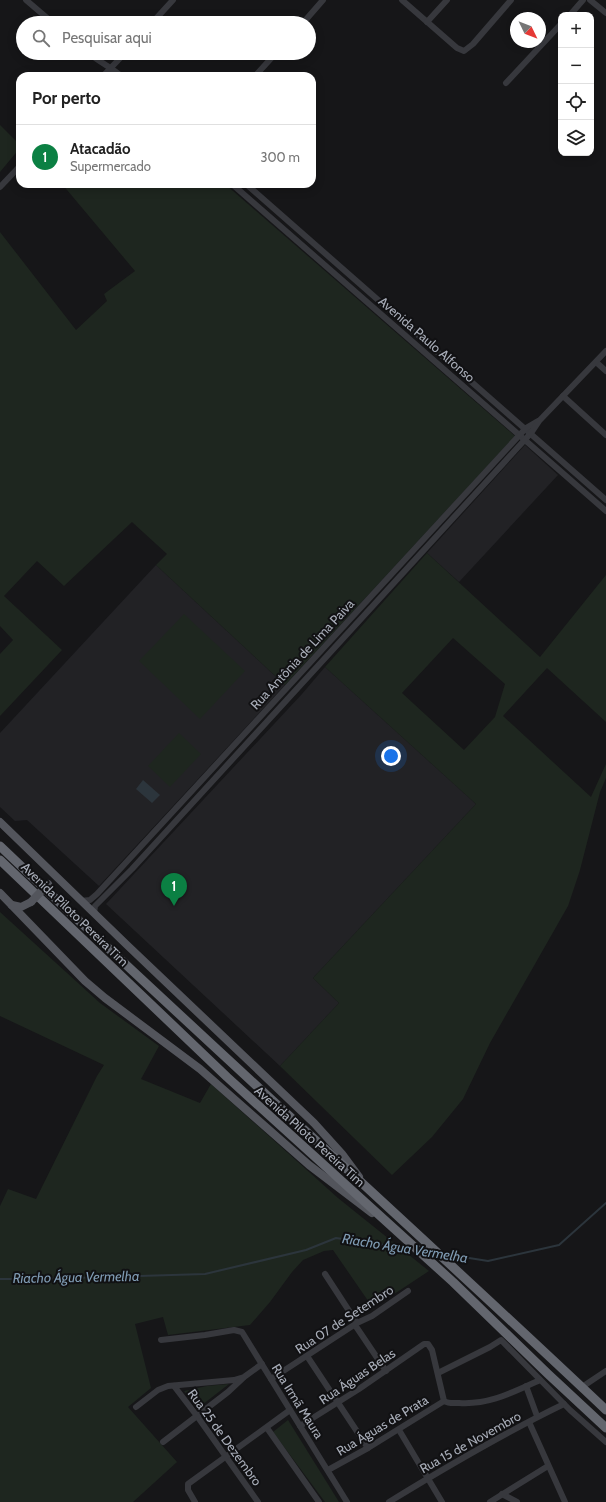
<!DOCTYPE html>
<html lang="pt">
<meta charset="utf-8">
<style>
body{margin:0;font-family:Cabin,sans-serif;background:#f6f6f6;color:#222}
.controls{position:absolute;right:12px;top:12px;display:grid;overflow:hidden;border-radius:8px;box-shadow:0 2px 10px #0003}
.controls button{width:36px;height:36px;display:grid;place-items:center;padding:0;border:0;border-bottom:1px solid #e0e0e0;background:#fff;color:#222;font:20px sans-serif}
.compass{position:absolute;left:510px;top:12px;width:36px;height:36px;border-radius:50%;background:#fff;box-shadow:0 2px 10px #0003;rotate:133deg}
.you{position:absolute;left:391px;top:756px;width:14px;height:14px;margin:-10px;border:3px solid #fff;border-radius:50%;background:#1a73e8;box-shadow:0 0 0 6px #1a73e833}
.badge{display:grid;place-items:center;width:26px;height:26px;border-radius:50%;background:#0b8043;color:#fff;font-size:13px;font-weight:700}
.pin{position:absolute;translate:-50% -33px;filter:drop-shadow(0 1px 2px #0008)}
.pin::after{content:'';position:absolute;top:21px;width:14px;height:12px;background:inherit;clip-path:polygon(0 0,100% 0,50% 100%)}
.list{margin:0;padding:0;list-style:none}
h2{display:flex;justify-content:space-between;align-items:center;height:52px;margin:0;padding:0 16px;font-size:17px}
h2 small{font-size:13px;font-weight:400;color:#767676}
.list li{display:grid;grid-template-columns:26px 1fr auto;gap:12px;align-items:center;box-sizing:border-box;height:64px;padding:0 16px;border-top:1px solid #e0e0e0}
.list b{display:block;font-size:15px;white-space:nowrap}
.list p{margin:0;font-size:13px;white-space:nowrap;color:#767676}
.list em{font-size:13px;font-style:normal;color:#767676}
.icon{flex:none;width:22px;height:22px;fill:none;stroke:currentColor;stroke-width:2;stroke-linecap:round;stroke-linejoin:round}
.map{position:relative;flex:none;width:606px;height:1502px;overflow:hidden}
.search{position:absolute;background:#fff;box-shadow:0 2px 10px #0003;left:16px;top:16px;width:300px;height:44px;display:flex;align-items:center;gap:10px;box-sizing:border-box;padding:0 14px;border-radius:22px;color:#767676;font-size:15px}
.panel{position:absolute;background:#fff;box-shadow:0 2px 10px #0003;left:16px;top:72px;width:300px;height:116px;border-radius:12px}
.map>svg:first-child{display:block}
.built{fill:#222225}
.green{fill:#1e261f;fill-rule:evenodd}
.water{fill:#2c353c}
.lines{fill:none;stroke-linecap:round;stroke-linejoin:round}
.stream{stroke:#2c353c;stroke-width:2}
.minor{stroke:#37383d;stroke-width:6}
.major{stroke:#53555c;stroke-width:8}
.highway{stroke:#63666e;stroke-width:9}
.major-bridge{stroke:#53555c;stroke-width:8}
.labels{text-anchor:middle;stroke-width:4;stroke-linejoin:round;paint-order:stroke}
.street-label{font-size:13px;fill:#a8adb8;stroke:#111113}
.water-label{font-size:14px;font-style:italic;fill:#7f9bb3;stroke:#111113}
</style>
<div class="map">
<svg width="606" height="1502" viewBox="0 0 606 1502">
<rect width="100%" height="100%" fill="#161618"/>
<g class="built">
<polygon points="525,445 558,475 459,582 427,553"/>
<polygon points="156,565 285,685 99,886 27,820 15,821 0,807 0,733"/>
<polygon points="325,667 476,804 313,978 339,1003 280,1066 106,904 302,694"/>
</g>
<g class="green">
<polygon points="0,125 20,145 20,148 0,172"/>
<polygon points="62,184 225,184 515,436 285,685 156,565 167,554 132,522 64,586 37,561 4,596 62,650 0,716 0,654 13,640 0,626 0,232 76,330 107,301 104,294 135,271"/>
<path d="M 427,553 L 540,657 L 606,575 L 606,722 L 547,668 L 503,716 L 591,797 L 606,764 L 606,778 L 600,792 L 580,870 L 568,906 L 490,1043 L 463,1099 L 432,1137 L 392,1175 L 280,1066 L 339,1003 L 313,978 L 476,804 L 325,667 ZM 453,638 L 505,684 L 495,717 L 464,750 L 402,693 Z"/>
<polygon points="184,614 245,671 200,719 139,661"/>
<polygon points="179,733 201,754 170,787 148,766"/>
<polygon points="0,912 100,1003 159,1046 141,1079 200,1103 211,1084 338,1198 429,1271 373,1308 333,1250 324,1251 303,1260 292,1272 270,1302 250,1325 168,1335 163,1317 135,1324 151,1388 128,1407 177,1462 133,1502 0,1502 0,1206 8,1189 36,1199 97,1076 104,1065 0,1016"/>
<polygon points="229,1384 198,1408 184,1391 207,1386"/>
<polygon points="288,1420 339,1502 325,1502 273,1432"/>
</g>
<polygon class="water" points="143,780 160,795 152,803 136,789"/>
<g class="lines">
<g class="stream">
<polyline points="444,1254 488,1261 559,1245 606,1203"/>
<polyline points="0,1279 40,1279 205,1274 306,1250 336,1238 412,1249"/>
</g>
<g class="minor">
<polyline points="26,0 53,23"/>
<polyline points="402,0 457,48 464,51 473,44 511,0"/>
<polyline points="590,0 606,13"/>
<polyline points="570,15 583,0"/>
<polyline points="427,22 447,0"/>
<polyline points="152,23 173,0"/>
<polyline points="303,23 323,0"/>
<path d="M 89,53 C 99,62 111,67 121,76"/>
<polyline points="103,76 125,53"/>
<polyline points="255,76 276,53"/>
<polyline points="506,83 561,24"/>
<polyline points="232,184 606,511"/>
<polyline points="246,184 606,500"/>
<polyline points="0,187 20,166"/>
<polyline points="596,362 606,371"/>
<polyline points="563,396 606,435"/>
<polyline points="81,901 90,900 97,894 526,428 538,421"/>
<polyline points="94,913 95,906 132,869 531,433 539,421 606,351"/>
<polyline points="325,1274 357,1323"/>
<polyline points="355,1325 386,1371"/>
<polyline points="161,1340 205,1335 234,1330 242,1332 347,1502"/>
<polyline points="307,1356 368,1448"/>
<polyline points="438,1373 490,1347 501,1340 570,1410 606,1442"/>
<polyline points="271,1379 357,1323 372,1316 408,1291"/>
<polyline points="174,1386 197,1416 258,1502"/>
<polyline points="526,1386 537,1416"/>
<polyline points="582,1387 606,1371"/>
<polyline points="136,1407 158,1390 168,1386 234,1380 244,1377 262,1364"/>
<polyline points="529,1422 565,1502"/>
<polyline points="300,1426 359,1389 424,1344 428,1344 432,1350 444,1401"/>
<polyline points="267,1428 319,1502"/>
<polyline points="399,1430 442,1502"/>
<polyline points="163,1442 228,1392 243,1378"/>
<path d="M 328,1470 L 368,1448 L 444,1401 C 449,1404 454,1403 459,1403 C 490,1405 513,1392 540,1380"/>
<polyline points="502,1494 517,1502"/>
<polyline points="195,1502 188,1490 188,1484 290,1410"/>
<path d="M 389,1502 C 446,1467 504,1433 564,1404"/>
<polyline points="490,1502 548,1466"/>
</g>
<g class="major">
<polyline points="0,822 127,945 314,1123 342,1154 359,1177"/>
<polyline points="0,893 85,981 105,998 200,1069 309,1165 372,1213"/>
<polyline points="12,905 21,907 31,902"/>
</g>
<g class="highway">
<path d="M 0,846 C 199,1036 405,1220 606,1410"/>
<polyline points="0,860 227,1077 453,1282 548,1374 606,1428"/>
</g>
<polyline class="major-bridge" points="31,902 48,884"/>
</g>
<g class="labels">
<g class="street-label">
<text transform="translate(427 339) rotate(41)" y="5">Avenida Paulo Alfonso</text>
<text transform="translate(302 654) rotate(-47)" y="5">Rua Antônia de Lima Paiva</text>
<text transform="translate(75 914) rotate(44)" y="5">Avenida Piloto Pereira Tim</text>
<text transform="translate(310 1136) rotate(42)" y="5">Avenida Piloto Pereira Tim</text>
<text transform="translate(344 1319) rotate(-33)" y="5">Rua 07 de Setembro</text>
<text transform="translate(357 1376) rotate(-34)" y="5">Rua Águas Belas</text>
<text transform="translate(298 1401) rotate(58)" y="5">Rua Irmã Maura</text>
<text transform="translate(382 1425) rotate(-31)" y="5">Rua Águas de Prata</text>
<text transform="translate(225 1437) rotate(54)" y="5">Rua 25 de Dezembro</text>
<text transform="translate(470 1442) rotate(-29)" y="5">Rua 15 de Novembro</text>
</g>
<g class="water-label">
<text transform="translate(405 1248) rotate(9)" y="5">Riacho Água Vermelha</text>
<text transform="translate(76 1277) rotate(-1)" y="5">Riacho Água Vermelha</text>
</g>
</g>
</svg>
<div class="controls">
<button>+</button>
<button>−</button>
<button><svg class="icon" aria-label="locate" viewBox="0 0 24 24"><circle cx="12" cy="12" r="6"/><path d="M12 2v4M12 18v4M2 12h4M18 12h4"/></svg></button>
<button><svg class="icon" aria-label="layers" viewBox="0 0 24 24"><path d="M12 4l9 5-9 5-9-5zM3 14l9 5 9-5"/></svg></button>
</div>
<svg class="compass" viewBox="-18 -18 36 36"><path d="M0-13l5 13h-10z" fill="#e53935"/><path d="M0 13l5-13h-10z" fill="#767676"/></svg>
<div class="you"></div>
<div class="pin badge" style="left:174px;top:906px">1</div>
<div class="search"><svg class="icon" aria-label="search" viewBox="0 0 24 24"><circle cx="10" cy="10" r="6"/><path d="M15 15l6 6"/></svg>Pesquisar aqui</div>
<section class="panel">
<h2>Por perto<small></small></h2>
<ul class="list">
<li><span class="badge">1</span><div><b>Atacadão</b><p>Supermercado</p></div><em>300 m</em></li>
</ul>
</section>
</div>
